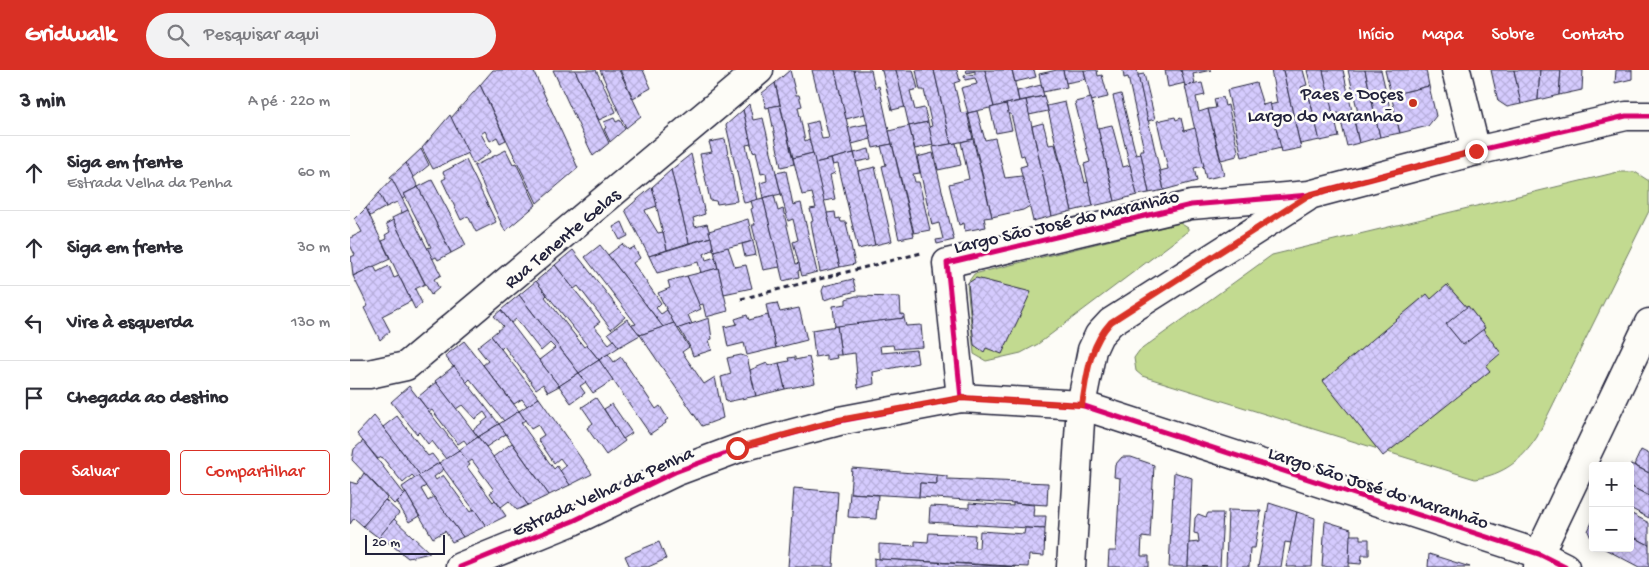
<!DOCTYPE html>
<html lang="pt">
<meta charset="utf-8">
<style>
body{margin:0;font-family:"Gochi Hand",sans-serif;background:#f2f2f3;color:#2b2b33}
.controls{position:absolute;right:15px;bottom:15px;display:grid;overflow:hidden;border-radius:5px;box-shadow:0 2px 12px #0003}
.controls button{width:45px;height:45px;display:grid;place-items:center;padding:0;border:0;border-bottom:1px solid #e1e1e2;background:#fff;color:#2b2b33;font:25px sans-serif}
.scale{position:absolute;left:15px;bottom:12px;width:80px;box-sizing:border-box;padding-left:5px;border:2px solid #22223b;border-top:0;font-size:14px;line-height:18px;white-space:nowrap;color:#22223b;-webkit-text-stroke:4px #fdfcf7;paint-order:stroke}
.stop{position:absolute;width:15px;height:15px;margin:-11px;border:4px solid #d93025;border-radius:50%;background:#fff}
.stop.end{background:#d93025;border-color:#fff;box-shadow:0 1px 5px #0008}
.list{margin:0;padding:0;list-style:none}
h2{display:flex;justify-content:space-between;align-items:center;height:65px;margin:0;padding:0 20px;font-size:21px}
h2 small{font-size:16px;font-weight:400;color:#7c7c81}
.list li{display:grid;grid-template-columns:32px 1fr auto;gap:15px;align-items:center;box-sizing:border-box;height:75px;padding:0 20px;border-top:1px solid #e1e1e2}
.list b{display:block;font-size:19px;white-space:nowrap}
.list p{margin:0;font-size:16px;white-space:nowrap;color:#7c7c81}
.list em{font-size:16px;font-style:normal;color:#7c7c81}
.actions{display:flex;gap:10px;padding:15px 20px}
.actions a{flex:1;padding:11px 0;border:1px solid #d93025;border-radius:5px;text-align:center;font-size:18px;color:#d93025}
.actions .main{background:#d93025;color:#fff}
.icon{flex:none;width:28px;height:28px;fill:none;stroke:currentColor;stroke-width:2;stroke-linecap:round;stroke-linejoin:round}
.map{position:relative;flex:none;width:1299px;height:497px;overflow:hidden}
header{display:flex;align-items:center;gap:30px;box-sizing:border-box;height:70px;padding:0 25px;background:#d93025;color:#fff}
header strong{font-size:24px}
nav{display:flex;gap:28px;margin-inline-start:auto;font-size:18px}
.search{width:350px;height:45px;background:#f2f2f3;display:flex;align-items:center;gap:12px;box-sizing:border-box;padding:0 18px;border-radius:28px;color:#7c7c81;font-size:19px}
main{display:flex}
aside{flex:1;background:#fff}
.map>svg:first-child{display:block}
.green{fill:#c2da90;stroke:#727e66}
.building{fill:url(#building-cross-hatch);stroke:#22223b}
.lines{fill:none;stroke-linecap:round;stroke-linejoin:round}
.minor-casing{stroke:#22223b;stroke-width:31}
.major-casing{stroke:#22223b;stroke-width:31}
.path{stroke:#22223b;stroke-width:3;stroke-dasharray:5 4;stroke-linecap:butt}
.minor{stroke:#fdfcf7;stroke-width:28}
.major{stroke:#fdfcf7;stroke-width:28}
.cycleway-casing{stroke:#fdfcf7;stroke-width:8}
.cycleway{stroke:#d6006c;stroke-width:5}
.route{stroke:#d93025;stroke-width:6}
.poi-dot{fill:#c8321e;stroke:#fdfcf7;stroke-width:2}
.labels{text-anchor:middle;stroke-width:5;stroke-linejoin:round;paint-order:stroke}
.poi-label{font-size:19px;fill:#22223b;stroke:#fdfcf7;text-anchor:end}
.street-label{font-size:19px;fill:#22223b;stroke:#fdfcf7}
</style>
<header>
<strong>Gridwalk</strong>
<div class="search"><svg class="icon" aria-label="search" viewBox="0 0 24 24"><circle cx="10" cy="10" r="6"/><path d="M15 15l6 6"/></svg>Pesquisar aqui</div>
<nav><a>Início</a><a>Mapa</a><a>Sobre</a><a>Contato</a></nav>
</header>
<main>
<aside>
<h2>3 min<small>A pé · 220 m</small></h2>
<ul class="list">
<li><svg class="icon" aria-label="ahead" viewBox="0 0 24 24"><path d="M12 20V5M6 11l6-6 6 6"/></svg><div><b>Siga em frente</b><p>Estrada Velha da Penha</p></div><em>60 m</em></li>
<li><svg class="icon" aria-label="ahead" viewBox="0 0 24 24"><path d="M12 20V5M6 11l6-6 6 6"/></svg><div><b>Siga em frente</b></div><em>30 m</em></li>
<li><svg class="icon" aria-label="left" viewBox="0 0 24 24"><path d="M17 20v-9H6M10 6l-5 5 5 5"/></svg><div><b>Vire à esquerda</b></div><em>130 m</em></li>
<li><svg class="icon" aria-label="arrive" viewBox="0 0 24 24"><path d="M6 21V4h12l-3 4 3 4H6"/></svg><div><b>Chegada ao destino</b></div></li>
</ul>
<div class="actions"><a class="main">Salvar</a><a>Compartilhar</a></div>
</aside>
<div class="map">
<svg width="1299" height="497" viewBox="0 0 1299 497">
<defs>
<pattern id="building-cross-hatch" width="8" height="8" patternUnits="userSpaceOnUse" patternTransform="scale(1.25)"><rect width="8" height="8" fill="#d5cbfe"/><path d="M0 0l8 8M0 8l8-8" fill="none" stroke="#b7aedb"/></pattern>
</defs>
<rect width="100%" height="100%" fill="#fdfcf7"/>
<filter id="ink" filterUnits="userSpaceOnUse"><feTurbulence type="fractalNoise" baseFrequency=".02" numOctaves="2"/><feDisplacementMap in="SourceGraphic" scale="10" xChannelSelector="R" yChannelSelector="G"/><feConvolveMatrix kernelMatrix="1 2 1 2 8 2 1 2 1" color-interpolation-filters="sRGB"/></filter>
<g filter="url(#ink)">
<g class="green">
<path d="M 1268,102 L 1285,102 L 1299,111 L 1299,141 L 1187,367 C 1171,391 1154,404 1125,409 L 792,306 L 786,301 L 784,288 L 789,281 L 922,185 Z"/>
<polygon points="830,153 838,158 838,161 688,274 671,283 636,291 624,284 617,214 624,204"/>
</g>
<g class="building">
<polygon points="143,0 183,0 228,98 187,133 130,15"/>
<polygon points="203,0 225,0 259,73 243,86"/>
<polygon points="225,0 246,0 266,42 249,50"/>
<polygon points="250,0 269,0 291,46 276,58"/>
<polygon points="270,0 293,0 301,18 283,28"/>
<polygon points="440,0 446,25 449,25 452,36 448,37 455,71 459,69 463,83 443,88 425,13"/>
<polygon points="462,0 485,0 504,83 465,93 456,54 468,51 472,69 479,68"/>
<polygon points="485,0 504,0 515,44 496,49"/>
<polygon points="504,0 521,0 525,18 529,16 542,74 523,78"/>
<polygon points="530,0 546,0 555,37 542,40 532,1"/>
<polygon points="546,0 563,0 568,19 560,21 565,40 574,38 578,52 559,56"/>
<polygon points="566,0 584,0 601,74 583,77 579,57 582,56 574,20 570,20"/>
<polygon points="584,0 607,0 610,11 604,13 611,43 617,42 623,69 601,74"/>
<polygon points="616,0 635,0 644,37 618,43 611,18 627,14 625,8 615,10 614,6 625,4 625,1 617,3"/>
<polygon points="635,0 662,0 669,31 644,37"/>
<polygon points="662,0 684,0 686,7 665,12"/>
<polygon points="707,0 713,0 717,17 693,22 689,4"/>
<polygon points="713,0 734,0 736,9 716,13"/>
<polygon points="734,0 747,0 748,6 752,5 758,27 741,31"/>
<polygon points="773,0 787,0 814,120 799,123 790,80 794,80 778,7 774,8"/>
<polygon points="815,0 831,0 835,13 818,17"/>
<polygon points="831,0 861,0 843,4 845,14 835,16"/>
<polygon points="921,0 933,0 951,78 931,82 920,35 927,33"/>
<polygon points="933,0 953,0 957,15 951,17 954,27 959,26 970,70 950,74"/>
<polygon points="957,0 973,0 989,67 970,71 958,21 962,21"/>
<polygon points="973,0 993,0 1009,73 997,76 989,43 983,44"/>
<polygon points="998,0 1015,0 1030,67 1009,73 1004,49 1009,47"/>
<polygon points="1015,0 1031,0 1041,43 1045,42 1050,63 1030,67"/>
<polygon points="1035,0 1076,0 1079,16 1041,25"/>
<polygon points="1141,0 1164,0 1171,34 1157,37 1148,31"/>
<polygon points="1164,0 1190,0 1188,30 1171,34"/>
<polygon points="1190,0 1211,0 1209,25 1188,30"/>
<polygon points="1211,0 1233,0 1232,20 1209,25"/>
<polygon points="1266,0 1282,0 1282,9 1265,13"/>
<polygon points="794,4 805,49 798,51 788,5"/>
<polygon points="425,13 430,35 416,38 412,23"/>
<polygon points="852,13 855,25 846,27 849,42 858,39 874,105 856,109 835,16"/>
<polygon points="906,13 913,35 920,33 931,78 892,87 877,20"/>
<polygon points="130,15 156,70 150,73 147,67 140,71 135,61 131,64 141,82 123,94 101,48"/>
<polygon points="691,15 694,26 669,31 667,21"/>
<polygon points="1079,16 1086,46 1078,56 1050,63 1041,25"/>
<polygon points="771,24 786,85 791,84 799,123 787,125 763,26"/>
<polygon points="694,26 698,41 679,45 676,30"/>
<polygon points="873,27 875,36 878,35 888,81 887,86 871,90 858,39 866,38 864,29"/>
<polygon points="741,28 765,131 743,136 734,94 740,92 725,32"/>
<polygon points="676,30 702,146 683,151 670,97 677,95 674,85 671,86 661,44 658,44 656,34"/>
<polygon points="715,32 735,113 738,112 743,136 722,141 697,36"/>
<polygon points="399,34 403,50 413,48 431,124 413,128 410,113 417,111 416,103 411,104 406,81 403,82 393,40"/>
<polygon points="656,34 662,60 646,63 640,38"/>
<polygon points="430,35 444,94 431,97 419,37"/>
<polygon points="393,40 401,74 396,75 408,130 394,133 376,55"/>
<polygon points="627,41 635,70 645,68 655,108 672,106 680,136 673,140 642,147 618,43"/>
<polygon points="100,45 118,83 83,99 72,78"/>
<polygon points="825,47 826,50 831,48 834,61 845,58 854,96 844,98 847,111 814,120 810,101 818,99 807,51"/>
<polygon points="264,48 266,52 270,50 275,59 260,72 254,59 256,58 254,52"/>
<polygon points="578,52 583,75 565,79 559,56"/>
<polygon points="693,53 699,75 705,74 722,141 702,146 682,56"/>
<polygon points="517,54 521,69 502,74 498,58"/>
<polygon points="762,55 773,97 780,95 787,125 765,131 748,58"/>
<polygon points="559,56 570,103 563,104 565,112 569,112 580,160 564,163 539,61"/>
<polygon points="375,69 387,131 367,134 366,131 360,130 350,84 362,82 359,72"/>
<polygon points="623,69 642,147 634,148 636,157 615,161 614,153 609,155 599,114 619,109 611,72"/>
<polygon points="606,73 611,95 588,100 583,77"/>
<polygon points="542,74 564,166 549,169 532,96 536,95 531,76"/>
<polygon points="71,79 79,95 63,108 56,93"/>
<polygon points="519,79 521,89 506,92 504,83"/>
<polygon points="156,80 163,94 166,93 186,135 155,161 124,96"/>
<polygon points="463,83 490,197 470,202 461,152 463,151 460,139 466,138 462,123 452,125 443,88"/>
<polygon points="504,83 525,175 508,179 488,94 483,95 481,89"/>
<polygon points="583,83 604,170 587,174 586,170 593,169 589,153 582,155 567,87"/>
<polygon points="341,84 355,144 343,148 345,157 357,154 361,167 339,173 321,100"/>
<polygon points="481,89 485,103 480,105 485,129 474,131 465,93"/>
<polygon points="116,90 146,152 126,162 118,146 111,150 92,110 96,108 93,102"/>
<polygon points="56,93 68,117 54,124 56,127 52,129 40,107"/>
<polygon points="525,97 542,171 525,175 508,101"/>
<polygon points="321,100 339,173 317,180 302,117"/>
<polygon points="436,101 443,135 451,133 467,202 452,206 443,172 448,170 443,149 438,151 426,103"/>
<polygon points="42,109 58,140 52,143 47,132 36,137 29,123"/>
<polygon points="82,110 116,175 101,183 68,117"/>
<polygon points="68,117 101,183 88,190 86,187 82,189 77,178 81,177 54,124"/>
<polygon points="302,117 307,136 295,140 296,143 308,163 313,162 317,180 299,186 275,140"/>
<polygon points="29,123 36,137 20,146 16,138"/>
<polygon points="424,125 428,141 433,139 446,194 449,193 450,200 448,201 449,207 433,211 413,128"/>
<polygon points="413,128 430,197 413,200 402,155 405,155 401,139 403,138 401,131"/>
<polygon points="16,138 40,189 3,206 1,187 5,185 0,175 0,168 12,162 5,149"/>
<polygon points="58,140 91,205 84,209 89,218 81,225 42,148"/>
<polygon points="485,142 486,149 490,148 491,152 496,152 505,194 490,197 477,143"/>
<polygon points="398,149 403,171 364,181 359,161"/>
<polygon points="43,150 75,214 65,219 72,233 65,239 32,171 37,169 35,165 40,162 36,154"/>
<polygon points="272,152 278,166 270,170 263,157"/>
<polygon points="361,167 363,179 354,184 356,190 365,187 368,198 351,203 348,192 307,203 299,186"/>
<polygon points="403,171 406,185 395,187 392,174"/>
<polygon points="272,174 279,180 284,177 290,188 283,193 311,233 306,238 311,244 317,240 324,253 313,257 258,185"/>
<polygon points="250,175 258,185 313,257 290,265 282,255 286,254 235,187"/>
<polygon points="378,177 385,197 396,195 402,218 374,224 364,181"/>
<polygon points="223,180 275,247 261,259 228,216 224,219 205,195"/>
<polygon points="205,195 250,252 244,256 259,274 264,270 269,277 249,290 186,211"/>
<polygon points="24,196 27,202 39,196 44,208 49,206 61,231 32,246 40,261 30,270 14,238 18,236 3,206"/>
<polygon points="368,198 378,241 356,247 353,234 349,235 337,206"/>
<polygon points="337,206 351,239 338,245 342,254 327,259 308,223 320,218 318,211"/>
<polygon points="626,208 681,222 652,284 636,278 634,282 624,275 618,213"/>
<polygon points="503,209 506,221 474,230 472,221 474,216"/>
<polygon points="186,211 197,225 195,227 234,277 237,275 249,290 229,303 169,225"/>
<polygon points="1097,215 1135,258 1133,260 1151,283 1136,296 1140,301 1033,386 973,311 1077,224 1081,229"/>
<polygon points="169,225 229,303 209,316 189,290 205,278 200,273 191,281 166,249 161,253 151,240"/>
<polygon points="506,226 550,227 551,245 554,244 554,248 485,257 483,236 496,234 496,229"/>
<polygon points="427,233 430,242 449,238 457,270 426,278 416,235"/>
<polygon points="1118,236 1135,258 1113,275 1096,254"/>
<polygon points="151,240 189,290 209,316 198,322 193,314 186,319 154,276 151,279 141,266 153,256 144,246"/>
<polygon points="397,245 399,250 418,245 426,278 397,285 394,273 378,277 374,257 387,254 385,249"/>
<polygon points="359,248 362,269 359,270 362,280 343,286 339,275 329,258"/>
<polygon points="554,248 556,256 571,255 573,277 544,279 543,275 530,276 531,283 566,280 568,293 523,302 524,314 508,318 505,283 491,285 487,256"/>
<polygon points="277,249 290,265 269,277 258,263"/>
<polygon points="324,253 339,277 332,282 354,314 365,307 373,348 352,356 290,265"/>
<polygon points="487,256 491,285 486,285 487,288 476,290 476,285 465,287 462,260"/>
<polygon points="141,266 189,328 177,336 172,329 164,334 133,295 138,291 127,277"/>
<polygon points="114,271 169,341 154,351 120,309 116,313 95,286"/>
<polygon points="258,284 264,292 271,287 306,339 310,336 318,349 315,351 316,353 300,364 249,290"/>
<polygon points="391,285 397,287 406,326 376,332 371,307 381,304 377,288"/>
<polygon points="445,287 445,290 459,287 465,313 435,319 429,293 439,291 438,288"/>
<polygon points="249,290 263,310 243,323 229,303"/>
<polygon points="417,293 418,296 429,293 435,319 406,326 400,300"/>
<polygon points="104,296 149,354 128,367 123,360 138,348 134,342 125,349 112,335 106,339 85,311"/>
<polygon points="229,303 236,312 230,316 235,323 221,333 209,316"/>
<polygon points="86,312 128,367 117,374 114,370 108,374 82,340 79,342 68,327"/>
<polygon points="59,316 109,380 96,389 82,371 78,374 69,362 67,364 41,332"/>
<polygon points="189,328 242,404 220,415 210,401 216,396 210,388 204,393 188,369 194,365 188,355 181,359 169,341"/>
<polygon points="246,328 275,371 256,385 237,358 243,353 232,337"/>
<polygon points="262,334 282,363 273,369 254,339"/>
<polygon points="169,341 175,350 171,353 204,399 207,396 220,415 199,425 149,354"/>
<polygon points="24,346 33,357 70,405 65,408 62,405 53,413 32,387 28,389 7,364"/>
<polygon points="47,346 78,386 82,384 89,393 70,405 33,357"/>
<polygon points="149,354 156,364 136,377 128,367"/>
<polygon points="128,367 136,377 178,435 167,440 159,431 151,437 145,430 140,423 144,420 122,390 118,393 109,380"/>
<polygon points="13,371 55,425 44,434 2,390 4,379"/>
<polygon points="162,373 199,425 178,435 143,387"/>
<polygon points="109,380 120,395 117,397 143,432 145,430 156,446 136,456 89,393"/>
<polygon points="1291,380 1299,384 1299,403 1284,395"/>
<polygon points="772,387 781,387 804,395 800,468 792,467 791,486 799,486 799,497 758,497 759,481 766,481 770,408 764,407 765,395"/>
<polygon points="89,393 94,399 84,407 86,410 93,405 120,442 124,439 136,456 113,467 68,406"/>
<polygon points="1281,394 1299,403 1299,426 1280,416"/>
<polygon points="502,398 587,405 587,414 570,413 569,427 500,423"/>
<polygon points="824,402 842,408 838,497 819,497"/>
<polygon points="14,403 37,428 13,456 4,448 0,454 0,412 7,414"/>
<polygon points="587,405 597,406 597,409 698,413 697,435 569,427 570,413 587,414"/>
<polygon points="68,406 76,416 71,419 78,431 84,427 113,467 102,472 95,461 83,468 52,417"/>
<polygon points="1280,416 1299,426 1299,448 1280,438"/>
<polygon points="444,418 488,422 483,497 438,497"/>
<polygon points="56,423 69,446 59,452 47,432"/>
<polygon points="500,423 528,425 526,449 498,447"/>
<polygon points="35,430 49,443 29,468 13,456"/>
<polygon points="619,433 663,436 663,433 684,435 683,446 696,446 695,459 579,452 580,436 619,438"/>
<polygon points="919,433 947,442 941,473 935,472 931,497 908,497"/>
<polygon points="878,440 911,441 905,478 900,478 899,497 876,497"/>
<polygon points="947,442 965,448 962,497 936,497"/>
<polygon points="858,443 873,443 870,497 838,496 839,473 849,472 848,464 844,463 845,448 848,444 856,447"/>
<polygon points="1280,443 1299,453 1299,475 1280,465"/>
<polygon points="44,449 80,483 58,488 30,466"/>
<polygon points="1243,450 1243,473 1238,461"/>
<polygon points="975,451 1001,459 999,497 972,497"/>
<polygon points="675,458 695,459 694,486 679,485 678,497 529,489 529,474 565,476 565,471 578,472 579,463 625,465 624,478 629,478 630,461 674,464"/>
<polygon points="1000,465 1010,465 1010,469 1019,469 1019,485 1012,485 1011,494 999,493"/>
<polygon points="1280,465 1299,475 1299,497 1289,497 1253,478 1280,478"/>
<polygon points="309,472 316,489 298,497 280,497 275,486"/>
<polygon points="1079,484 1120,497 1078,497"/>
<polygon points="524,488 529,489 666,497 524,497"/>
</g>
<g class="lines">
<g class="minor-casing">
<g id="minor">
<polyline points="1106,0 1126,81"/>
<polyline points="0,304 19,304 56,296 409,0"/>
<polyline points="611,328 597,193 841,135 959,125 1126,81 1276,46 1299,46"/>
<polyline points="110,497 223,451 325,402 392,377 489,351 611,328 731,335 1189,484 1215,497"/>
<polyline points="721,497 731,335 742,280 749,265 761,252 956,128"/>
</g>
</g>
<g class="major-casing">
<polyline id="major" points="1188,497 1189,484 1299,253"/>
</g>
<polyline class="path" points="391,229 571,183"/>
<use href="#minor" class="minor"/>
<use href="#major" class="major"/>
<g class="cycleway-casing">
<g id="cycleway">
<polyline points="611,328 597,193 841,135 959,125 1126,81 1276,46 1299,46"/>
<polyline points="110,497 223,451 325,402 392,377 489,351 611,328 731,335 1189,484 1215,497"/>
</g>
</g>
<use href="#cycleway" class="cycleway"/>
</g>
</g>
<g class="lines" filter="url(#ink)">
<path class="route" d="M 387,378 L 489,350 L 611,328 L 732,335 C 737,304 739,276 761,252 L 959,125 L 1126,81"/>
</g>
<circle class="poi-dot" cx="1063" cy="33" r="5"/>
<g class="labels">
<g class="poi-label">
<text x="1053" y="29">Paes e Doçes<tspan x="1053" dy="22">Largo do Maranhão</tspan></text>
</g>
<g class="street-label">
<text transform="translate(716 150) rotate(-13)" y="7">Largo São José do Maranhão</text>
<text transform="translate(211 167) rotate(-40)" y="7">Rua Tenente Gelas</text>
<text transform="translate(1029 416) rotate(18)" y="7">Largo São José do Maranhão</text>
<text transform="translate(252 420) rotate(-24)" y="7">Estrada Velha da Penha</text>
</g>
</g>
</svg>
<div class="controls">
<button>+</button>
<button>−</button>
</div>
<div class="scale">20 m</div>
<div class="stop" style="left:387px;top:378px"></div>
<div class="stop end" style="left:1126px;top:81px"></div>
</div>
</main>
